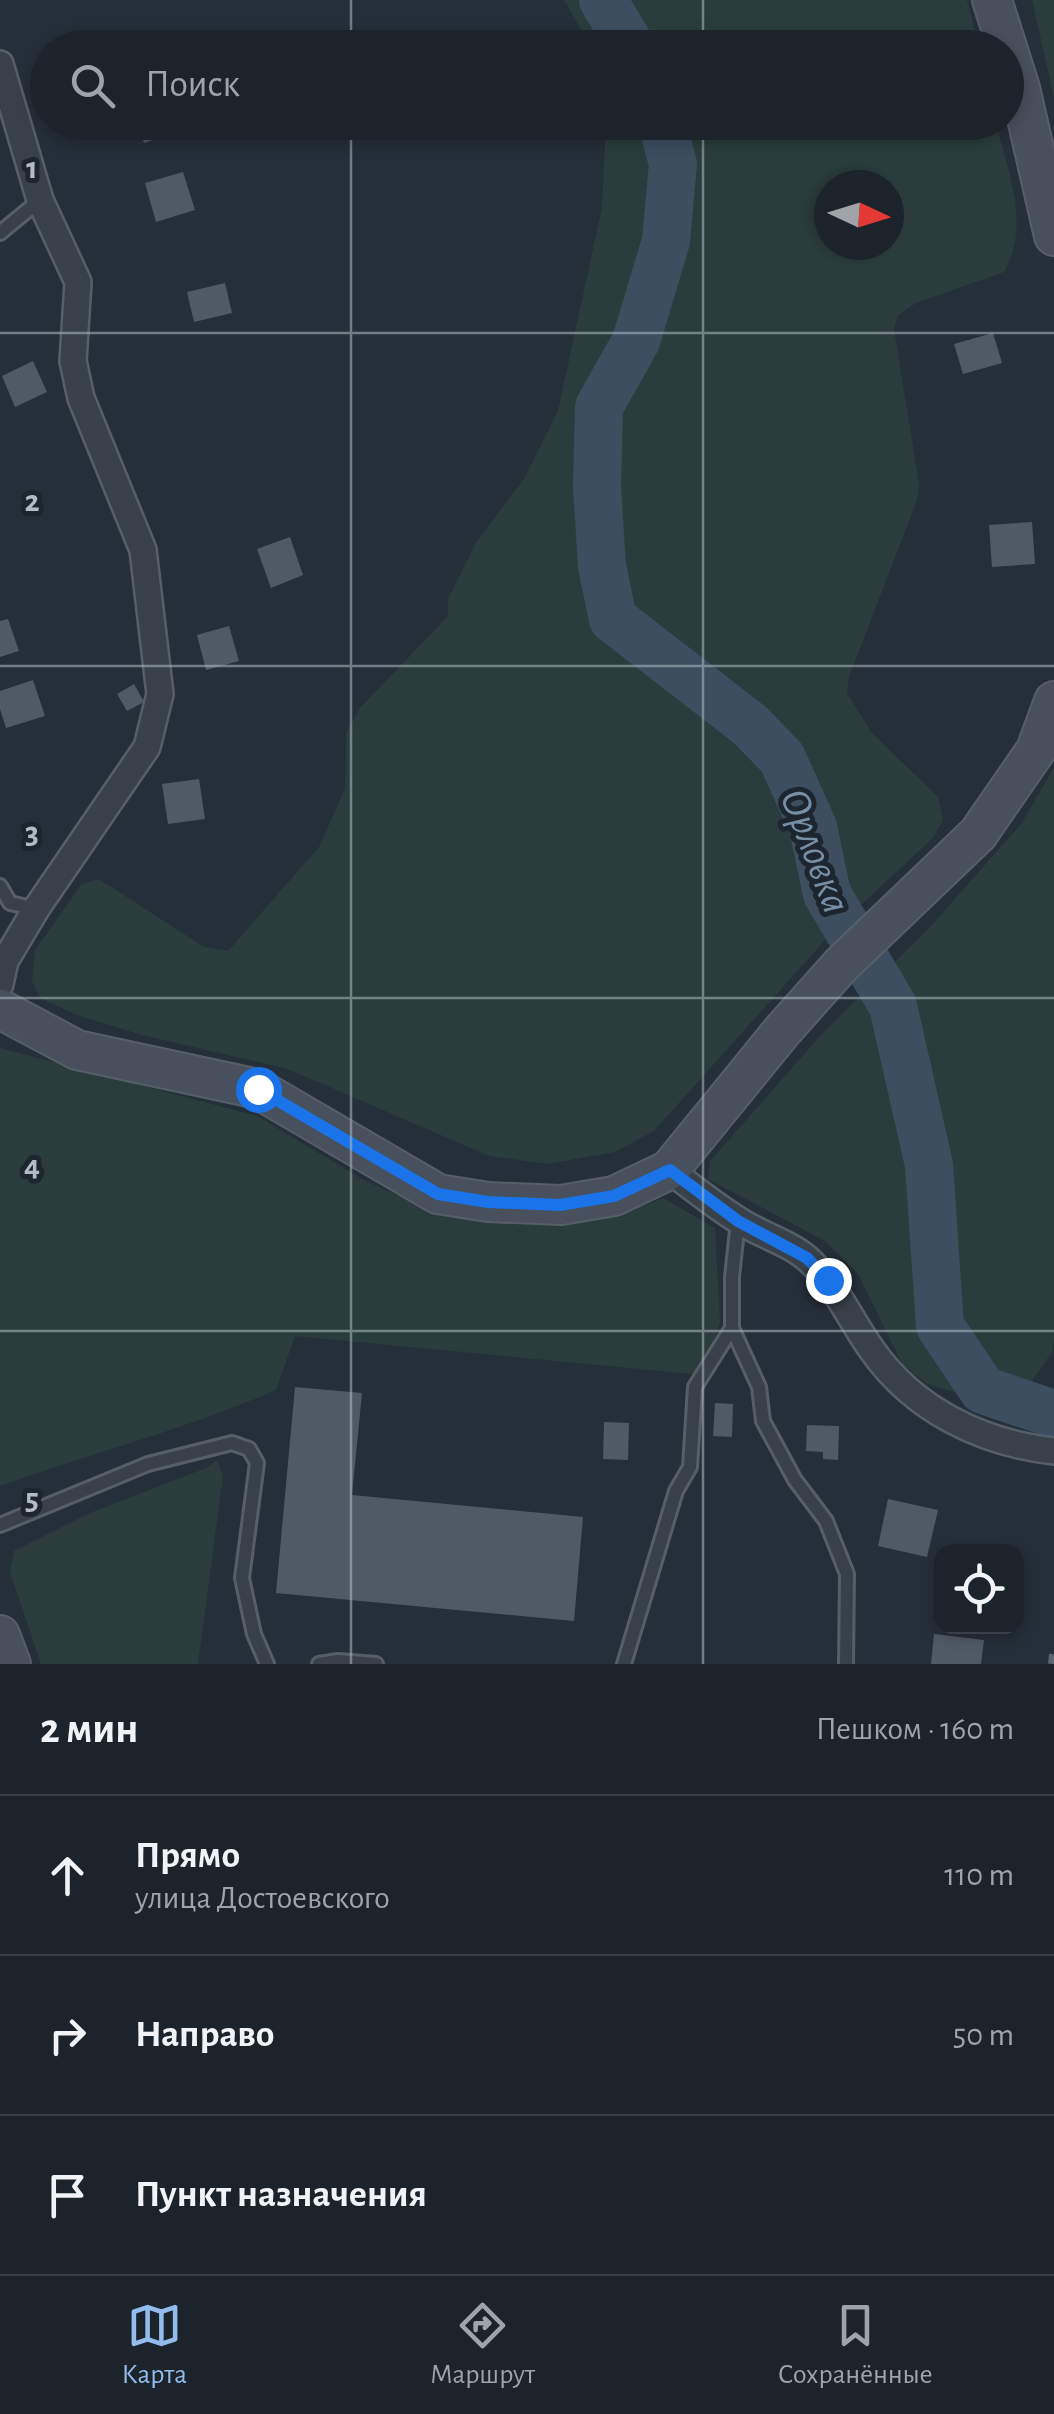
<!DOCTYPE html>
<html lang="ru">
<meta charset="utf-8">
<style>
body{margin:0;font-family:"Alegreya Sans",sans-serif;background:#252b33;color:#f1f3f6}
.controls{position:absolute;right:30px;bottom:30px;display:grid;overflow:hidden;border-radius:20px;box-shadow:0 5px 15px #0003}
.controls button{width:90px;height:90px;display:grid;place-items:center;padding:0;border:0;border-bottom:2px solid #3a4047;background:#1c232b;color:#f1f3f6;font:50px sans-serif}
.compass{position:absolute;left:814px;top:170px;width:90px;height:90px;border-radius:50%;background:#1c232b;box-shadow:0 5px 15px #0003;rotate:94deg}
.stop{position:absolute;width:30px;height:30px;margin:-22px;border:8px solid #1a73e8;border-radius:50%;background:#fff}
.stop.end{background:#1a73e8;border-color:#fff;box-shadow:0 2px 10px #0008}
.list{margin:0;padding:0;list-style:none}
h2{display:flex;justify-content:space-between;align-items:center;height:130px;margin:0;padding:0 40px;font-size:42px}
h2 small{font-size:32px;font-weight:400;color:#a0a4a9}
.list li{display:grid;grid-template-columns:65px 1fr auto;gap:30px;align-items:center;box-sizing:border-box;height:160px;padding:0 40px;border-top:2px solid #3a4047}
.list b{display:block;font-size:38px;white-space:nowrap}
.list p{margin:0;font-size:32px;white-space:nowrap;color:#a0a4a9}
.list em{font-size:32px;font-style:normal;color:#a0a4a9}
.icon{flex:none;width:55px;height:55px;fill:none;stroke:currentColor;stroke-width:2;stroke-linecap:round;stroke-linejoin:round}
.map{position:relative;flex:none;width:1054px;height:1664px;overflow:hidden}
.search{position:absolute;background:#1c232b;box-shadow:0 5px 15px #0003;left:30px;right:30px;top:30px;height:110px;display:flex;align-items:center;gap:25px;box-sizing:border-box;padding:0 35px;border-radius:55px;color:#a0a4a9;font-size:38px}
.sheet{height:610px;background:#1c232b}
nav{display:flex;justify-content:space-around;align-items:center;box-sizing:border-box;height:140px;border-top:2px solid #3a4047;background:#1c232b;font-size:28px;color:#a0a4a9}
nav a{display:grid;justify-items:center;gap:5px}
nav .on{color:#91bcec}
.map>svg:first-child{display:block}
.green{fill:#2a3d3c;fill-rule:evenodd}
.lines{fill:none;stroke-linecap:round;stroke-linejoin:round}
.river{stroke:#3c4e60;stroke-width:48}
.building{fill:#505a66}
.lane-casing{stroke:#565f67;stroke-width:18}
.street-casing{stroke:#565f67;stroke-width:30}
.secondary-casing{stroke:#565f67;stroke-width:42}
.lane{stroke:#384149;stroke-width:12}
.street{stroke:#384149;stroke-width:25}
.secondary{stroke:#47505c;stroke-width:38}
.rail{stroke:#5b6570;stroke-width:8;stroke-dasharray:10 10;stroke-linecap:butt}
.route{stroke:#1a73e8;stroke-width:12}
.grid{fill:none;stroke:#b3bcc5;stroke-width:2.5;stroke-opacity:0.55}
.labels{text-anchor:middle;stroke-width:10;stroke-linejoin:round;paint-order:stroke}
.water-label{font-size:42px;font-style:italic;fill:#778fa5;stroke:#1d262e}
.grid-label{font-size:32px;text-anchor:middle;font-weight:bold;fill:#b3bcc5;stroke:#1d262e;stroke-width:10;stroke-linejoin:round;paint-order:stroke}
</style>
<div class="map">
<svg width="1054" height="1664" viewBox="0 0 1054 1664">
<rect width="100%" height="100%" fill="#252f39"/>
<g class="green">
<polygon points="564,0 967,0 979,47 591,47"/>
<polygon points="1032,0 1054,0 1054,98"/>
<path d="M 606,123 L 996,123 C 1008,172 1031,225 1004,272 L 916,303 L 898,315 L 894,329 L 919,484 L 917,500 L 849,677 L 847,693 L 872,733 L 938,797 L 943,820 L 933,838 L 834,930 L 654,1131 L 615,1152 L 547,1164 L 489,1156 L 288,1069 L 142,1035 L 77,1015 L 40,998 L 32,981 L 35,950 L 82,884 L 99,879 L 204,947 L 228,951 L 319,847 L 345,789 L 346,733 L 360,708 L 448,616 L 448,599 L 477,541 L 524,479 L 558,411 L 602,207 ZM 829,185 L 889,185 L 889,245 L 829,245 Z"/>
<polygon points="1054,768 1054,1339 1052,1352 1032,1381 1019,1392 964,1395 927,1384 902,1364 858,1274 825,1241 708,1179 710,1161 820,1036 931,926 1021,824"/>
<path d="M 0,1048 L 257,1116 L 364,1180 L 430,1210 L 534,1223 L 616,1216 L 663,1198 L 715,1228 L 720,1322 L 707,1365 L 692,1374 L 295,1336 L 276,1390 C 187,1429 91,1453 0,1486 Z"/>
<polygon points="217,1460 223,1476 198,1664 41,1664 10,1572 14,1551 90,1513 206,1468"/>
</g>
<g class="lines">
<g class="river">
<polyline points="603,0 632,48"/>
<polyline points="662,122 673,164 666,241 636,341 599,407 597,487 602,566 613,619 750,725 782,758 813,827 827,894 893,1006 929,1165 940,1326 983,1390 1054,1414"/>
</g>
</g>
<g class="building">
<polygon points="137,122 184,122 186,129 144,143"/>
<polygon points="183,172 195,210 156,222 145,183"/>
<polygon points="225,283 232,313 194,322 187,292"/>
<polygon points="993,333 1002,363 963,374 954,344"/>
<polygon points="33,361 47,392 15,407 2,376"/>
<polygon points="1032,522 1035,564 992,567 989,525"/>
<polygon points="290,537 303,575 271,588 257,549"/>
<polygon points="8,619 19,651 0,657 0,621"/>
<polygon points="229,626 239,661 206,670 197,635"/>
<polygon points="33,680 45,716 6,728 0,709 0,691"/>
<polygon points="134,684 144,702 127,711 117,694"/>
<polygon points="199,779 205,819 168,824 162,784"/>
<polygon points="295,1387 362,1393 352,1495 583,1517 574,1621 276,1593"/>
<polygon points="715,1403 733,1404 732,1437 713,1436"/>
<polygon points="604,1422 629,1423 628,1460 603,1459"/>
<polygon points="807,1425 839,1426 838,1460 823,1459 823,1452 806,1451"/>
<polygon points="888,1499 938,1510 927,1557 878,1546"/>
<polygon points="934,1634 984,1640 981,1664 931,1664"/>
</g>
<g class="lines">
<g class="lane-casing">
<g id="lane">
<polyline points="0,233 40,200"/>
<polyline points="0,886 10,903 36,909"/>
<polyline points="732,1328 732,1277 738,1221"/>
<polyline points="0,1525 148,1464 232,1443 249,1449 257,1463 242,1578 254,1634 267,1664"/>
<polyline points="319,1664 338,1661 376,1664"/>
<polyline points="624,1664 676,1491 690,1467 695,1387 732,1328 759,1387 763,1421 795,1480 826,1521 847,1574 846,1664"/>
</g>
</g>
<g class="street-casing">
<g id="street">
<polyline points="0,64 40,200 78,282 73,361 81,398 143,550 160,694 147,747 36,909 5,961 0,984"/>
<path d="M 669,1170 C 692,1187 714,1205 738,1220 C 760,1235 792,1243 811,1262 C 837,1287 851,1321 872,1350 C 914,1410 982,1443 1054,1451"/>
</g>
</g>
<g class="secondary-casing">
<g id="secondary">
<polyline points="992,0 1020,88 1054,236"/>
<polyline points="0,1009 77,1050 258,1089 438,1194 488,1202 561,1205 614,1196 669,1170 783,1030 841,965 978,834 1036,750 1054,701"/>
<polyline points="0,1635 11,1664"/>
</g>
</g>
<use href="#lane" class="lane"/>
<use href="#street" class="street"/>
<use href="#secondary" class="secondary"/>
<polyline class="rail" points="1052,1664 1054,1645"/>
</g>
<g class="lines">
<polyline class="route" points="258,1089 438,1194 488,1202 560,1205 614,1196 670,1170 738,1221 807,1258 828,1280"/>
</g>
<path class="grid" d="M 351,0 L 351,48M 703,0 L 703,48M 351,122 L 351,1664M 703,122 L 703,1664M 0,333 L 1054,333M 0,666 L 1054,666M 0,998 L 1054,998M 0,1331 L 1054,1331"/>
<g class="labels">
<g class="water-label">
<text transform="translate(817 850) rotate(69)" y="15">Орловка</text>
</g>
</g>
<g class="grid-label">
<text x="32" y="178">1</text>
<text x="32" y="511">2</text>
<text x="32" y="843">3</text>
<text x="32" y="1176">4</text>
<text x="32" y="1509">5</text>
</g>
</svg>
<div class="controls">
<button><svg class="icon" aria-label="locate" viewBox="0 0 24 24"><circle cx="12" cy="12" r="6"/><path d="M12 2v4M12 18v4M2 12h4M18 12h4"/></svg></button>
</div>
<svg class="compass" viewBox="-18 -18 36 36"><path d="M0-13l5 13h-10z" fill="#e53935"/><path d="M0 13l5-13h-10z" fill="#a0a4a9"/></svg>
<div class="stop" style="left:258px;top:1089px"></div>
<div class="stop end" style="left:828px;top:1280px"></div>
<div class="search"><svg class="icon" aria-label="search" viewBox="0 0 24 24"><circle cx="10" cy="10" r="6"/><path d="M15 15l6 6"/></svg>Поиск</div>
</div>
<section class="sheet">
<h2>2 мин<small>Пешком · 160 m</small></h2>
<ul class="list">
<li><svg class="icon" aria-label="ahead" viewBox="0 0 24 24"><path d="M12 20V5M6 11l6-6 6 6"/></svg><div><b>Прямо</b><p>улица Достоевского</p></div><em>110 m</em></li>
<li><svg class="icon" aria-label="right" viewBox="0 0 24 24"><path d="M7 20v-9h11M14 6l5 5-5 5"/></svg><div><b>Направо</b></div><em>50 m</em></li>
<li><svg class="icon" aria-label="arrive" viewBox="0 0 24 24"><path d="M6 21V4h12l-3 4 3 4H6"/></svg><div><b>Пункт назначения</b></div></li>
</ul>
</section>
<nav>
<a class="on"><svg class="icon" aria-label="map" viewBox="0 0 24 24"><path d="M3 6l6-2 6 2 6-2v14l-6 2-6-2-6 2zM9 4v14M15 6v14"/></svg>Карта</a>
<a><svg class="icon" aria-label="directions" viewBox="0 0 24 24"><path d="M12 3l9 9-9 9-9-9zM9 14v-3h6M13 9l2 2-2 2"/></svg>Маршрут</a>
<a><svg class="icon" aria-label="saved" viewBox="0 0 24 24"><path d="M7 4h10v16l-5-4-5 4z"/></svg>Сохранённые</a>
</nav>
